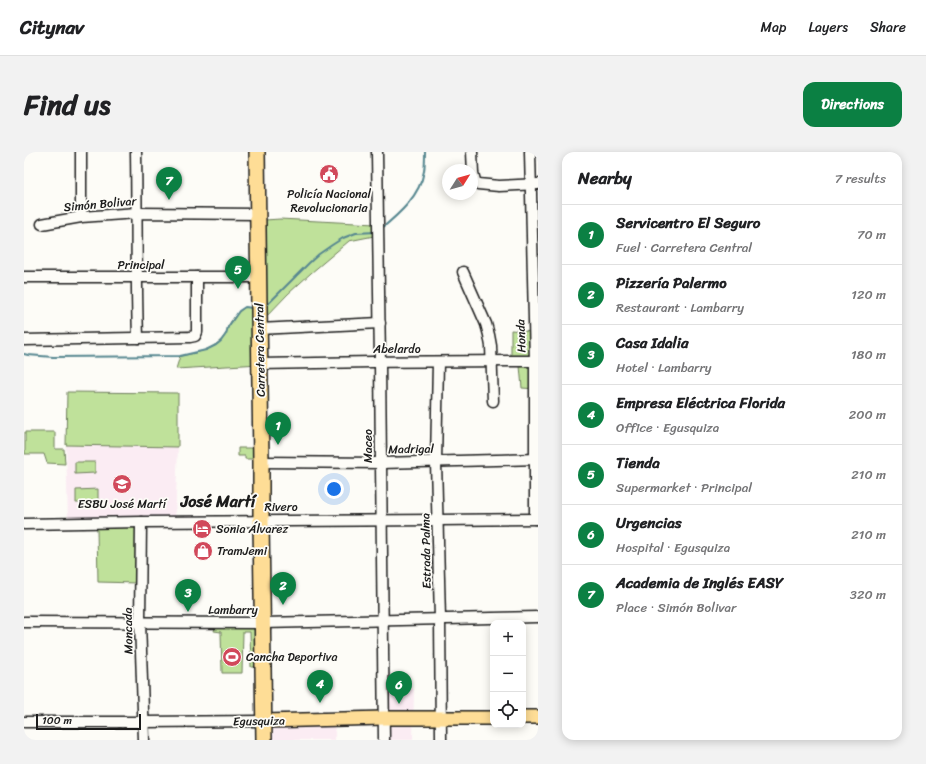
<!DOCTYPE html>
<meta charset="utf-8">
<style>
body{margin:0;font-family:Sriracha,sans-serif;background:#f2f2f2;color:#202124}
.controls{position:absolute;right:12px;bottom:12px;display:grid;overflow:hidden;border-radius:8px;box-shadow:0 2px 10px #0003}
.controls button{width:36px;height:36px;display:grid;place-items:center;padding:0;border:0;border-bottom:1px solid #e0e0e0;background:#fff;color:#202124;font:20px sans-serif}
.compass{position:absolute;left:418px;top:12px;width:36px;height:36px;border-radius:50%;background:#fff;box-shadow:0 2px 10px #0003;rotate:53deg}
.scale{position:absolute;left:12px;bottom:10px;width:105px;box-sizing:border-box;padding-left:4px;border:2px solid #1c1c1c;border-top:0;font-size:11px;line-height:14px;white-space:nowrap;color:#1c1c1c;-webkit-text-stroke:3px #fdfcf7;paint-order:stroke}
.you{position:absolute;left:310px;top:337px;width:14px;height:14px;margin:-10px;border:3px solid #fff;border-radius:50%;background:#1a73e8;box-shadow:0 0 0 6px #1a73e833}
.badge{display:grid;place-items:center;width:26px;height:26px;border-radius:50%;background:#0b8043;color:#fff;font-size:13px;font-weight:700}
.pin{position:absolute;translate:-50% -33px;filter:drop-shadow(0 1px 2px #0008)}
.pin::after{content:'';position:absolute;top:21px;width:14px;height:12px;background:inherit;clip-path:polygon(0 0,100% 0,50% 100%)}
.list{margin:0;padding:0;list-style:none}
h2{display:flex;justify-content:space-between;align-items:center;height:52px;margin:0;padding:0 16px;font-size:17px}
h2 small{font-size:13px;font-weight:400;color:#757577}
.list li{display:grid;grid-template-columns:26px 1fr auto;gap:12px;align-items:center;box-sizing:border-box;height:60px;padding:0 16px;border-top:1px solid #e0e0e0}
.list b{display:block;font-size:15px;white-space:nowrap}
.list p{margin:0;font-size:13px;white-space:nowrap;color:#757577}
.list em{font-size:13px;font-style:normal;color:#757577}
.icon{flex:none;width:22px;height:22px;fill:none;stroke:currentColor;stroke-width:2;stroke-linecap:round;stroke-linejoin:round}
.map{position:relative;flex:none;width:514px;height:588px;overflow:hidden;border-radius:12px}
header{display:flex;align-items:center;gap:24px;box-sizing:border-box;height:56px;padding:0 20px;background:#fff;border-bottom:1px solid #e0e0e0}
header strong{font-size:19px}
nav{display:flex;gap:22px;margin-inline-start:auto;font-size:14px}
.intro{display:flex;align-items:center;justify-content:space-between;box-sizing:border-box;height:96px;padding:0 24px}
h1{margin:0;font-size:28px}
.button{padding:10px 18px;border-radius:12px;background:#0b8043;color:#fff;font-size:14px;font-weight:700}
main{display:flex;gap:24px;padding:0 24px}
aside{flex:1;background:#fff;border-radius:12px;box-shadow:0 2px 10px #0003}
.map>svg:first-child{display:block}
.built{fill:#fbecf3}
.green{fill:#bfe19a;stroke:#6e7e5b}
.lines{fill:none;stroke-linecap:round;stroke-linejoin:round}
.stream{stroke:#578790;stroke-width:2}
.minor-casing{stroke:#1c1c1c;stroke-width:13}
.major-casing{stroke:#1c1c1c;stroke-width:16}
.highway-casing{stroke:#1c1c1c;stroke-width:18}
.minor{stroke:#fdfcf7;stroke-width:10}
.major{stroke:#fedd96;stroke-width:13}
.highway{stroke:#fedd96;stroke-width:15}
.labels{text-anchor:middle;stroke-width:3.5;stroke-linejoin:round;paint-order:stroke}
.poi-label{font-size:12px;fill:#1c1c1c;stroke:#fdfcf7;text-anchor:start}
.street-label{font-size:12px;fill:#1c1c1c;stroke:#fdfcf7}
.district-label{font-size:16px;font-weight:bold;fill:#1c1c1c;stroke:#fdfcf7}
</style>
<header>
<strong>Citynav</strong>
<nav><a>Map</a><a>Layers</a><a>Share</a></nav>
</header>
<div class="intro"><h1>Find us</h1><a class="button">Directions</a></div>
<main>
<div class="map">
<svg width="514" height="588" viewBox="0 0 514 588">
<rect width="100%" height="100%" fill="#fdfcf7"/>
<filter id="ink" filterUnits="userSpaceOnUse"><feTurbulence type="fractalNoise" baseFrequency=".025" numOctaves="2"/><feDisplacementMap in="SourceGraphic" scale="8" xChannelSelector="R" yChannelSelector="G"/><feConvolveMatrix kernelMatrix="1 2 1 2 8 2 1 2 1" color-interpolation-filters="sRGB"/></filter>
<g filter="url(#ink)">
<g class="built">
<polygon points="42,293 154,295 151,370 44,371"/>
<polygon points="360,537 390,537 389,588 360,588"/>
<polygon points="311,568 311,588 240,588 240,569"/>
</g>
<g class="green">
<path d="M 256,67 L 351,72 L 350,84 L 325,89 L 287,121 L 264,142 L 240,167 L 236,212 L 152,217 L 156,204 C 172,201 191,198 201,183 C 203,180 203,177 204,174 C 208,167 214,160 221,155 L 227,156 L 235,160 L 241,68 Z"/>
<polygon points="487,178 510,180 512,237 498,236 496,214 487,209"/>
<polygon points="43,240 154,241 154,295 42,293"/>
<polygon points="1,280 31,280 31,297 40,297 41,312 23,311 20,302 1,302"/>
<polygon points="214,296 229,296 229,307 221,307 221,304 214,304"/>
<polygon points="51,310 71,310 71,321 51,322"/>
<polygon points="74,337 74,351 52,351 52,338"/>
<polygon points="113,375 113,431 74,430 73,376"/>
<polygon points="191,476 233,476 233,515 227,515 226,480 219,480 218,521 198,521 197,480 190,479"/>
</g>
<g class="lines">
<g class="stream">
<path d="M 357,77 C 375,62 396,44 400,19 C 401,13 401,6 401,0"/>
<polyline points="241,153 244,152 285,111 295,102 308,93 319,86 332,81 352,80"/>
<polyline points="0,202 4,203 29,205 156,204 182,198 192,193 197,189 202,182 204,175 215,159 221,155 229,156"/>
</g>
<g class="minor-casing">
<g id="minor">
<polyline points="57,0 57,65"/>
<path d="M 112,0 C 113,62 112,124 114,186"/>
<polyline points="353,0 356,210 357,311 360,588"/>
<polyline points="448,0 449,21 451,29 454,32 475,34 514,32"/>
<polyline points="506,0 511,209 511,367"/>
<polyline points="18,72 57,65 113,61 234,62"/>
<polyline points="439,120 462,172 465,183 467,194 469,249"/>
<polyline points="0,125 234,125"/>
<polyline points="235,177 356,171"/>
<polyline points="0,188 166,185 171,184 173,180 173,125"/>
<polyline points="414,210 412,310 416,467 417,588"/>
<path d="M 236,212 C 327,210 419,209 511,209"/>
<polyline points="237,310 357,311 514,307"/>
<polyline points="117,370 116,470 120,588"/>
<polyline points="0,372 117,370 414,368 514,367"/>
<polyline points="0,470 239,471 514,465"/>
<polyline points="0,570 120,570 240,569"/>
</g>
</g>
<g class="major-casing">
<g id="major">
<polyline points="499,565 514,565"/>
<polyline points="240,569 360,566 469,566"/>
</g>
</g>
<g class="highway-casing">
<polyline id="highway" points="233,0 237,310 237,369 240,588"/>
</g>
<use href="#minor" class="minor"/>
<use href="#major" class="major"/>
<use href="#highway" class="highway"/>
</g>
</g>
<defs>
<g id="civic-disc" transform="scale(1)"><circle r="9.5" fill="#d1495b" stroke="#fdfcf7"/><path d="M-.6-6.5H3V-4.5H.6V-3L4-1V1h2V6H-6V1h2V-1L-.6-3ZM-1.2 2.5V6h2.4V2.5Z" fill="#fff"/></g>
<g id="school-disc" transform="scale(1)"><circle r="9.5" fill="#d1495b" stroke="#fdfcf7"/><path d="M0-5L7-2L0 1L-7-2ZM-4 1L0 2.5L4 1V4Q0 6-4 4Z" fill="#fff"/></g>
<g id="hotel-disc" transform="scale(1)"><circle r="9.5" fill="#d1495b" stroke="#fdfcf7"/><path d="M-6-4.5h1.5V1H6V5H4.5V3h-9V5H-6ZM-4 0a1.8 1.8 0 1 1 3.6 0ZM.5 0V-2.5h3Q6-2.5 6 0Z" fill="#fff"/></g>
<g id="shop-disc" transform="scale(1)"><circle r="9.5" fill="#d1495b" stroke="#fdfcf7"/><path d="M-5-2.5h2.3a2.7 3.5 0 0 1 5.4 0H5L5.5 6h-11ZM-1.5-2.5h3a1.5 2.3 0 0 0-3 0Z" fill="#fff"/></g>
<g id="stadium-disc" transform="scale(1)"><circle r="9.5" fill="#d1495b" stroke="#fdfcf7"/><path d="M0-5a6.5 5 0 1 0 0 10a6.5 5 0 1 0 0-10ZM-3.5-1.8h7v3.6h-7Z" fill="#fff"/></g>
</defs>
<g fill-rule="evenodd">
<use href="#civic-disc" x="305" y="22"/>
<use href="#school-disc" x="98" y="332"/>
<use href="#hotel-disc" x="178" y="377"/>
<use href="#shop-disc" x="179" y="399"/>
<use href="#stadium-disc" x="208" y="505"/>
</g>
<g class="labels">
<g class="poi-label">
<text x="305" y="46" text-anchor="middle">Policía Nacional<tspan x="305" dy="14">Revolucionaria</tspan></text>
<text x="98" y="356" text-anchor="middle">ESBU José Martí</text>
<text x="192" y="381">Sonia Álvarez</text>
<text x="193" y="403">TramJemi</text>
<text x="222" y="509">Cancha Deportiva</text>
</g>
<g class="street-label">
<text transform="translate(76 52) rotate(-5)" y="4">Simón Bolivar</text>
<text x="117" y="117">Principal</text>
<text transform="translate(497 184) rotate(-92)" y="4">Honda</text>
<text x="373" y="201">Abelardo</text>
<text transform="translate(236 198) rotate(-91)" y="4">Carretera Central</text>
<text transform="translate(344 294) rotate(-90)" y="4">Maceo</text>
<text transform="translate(387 297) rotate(-1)" y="4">Madrigal</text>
<text x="257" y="359">Rivero</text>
<text transform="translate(402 399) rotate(-91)" y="4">Estrada Palma</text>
<text x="209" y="462">Lambarry</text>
<text transform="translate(104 479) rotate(-91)" y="4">Moncada</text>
<text transform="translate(235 569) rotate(-1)" y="4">Egusquiza</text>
</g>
<g class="district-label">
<text x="194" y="355">José Martí</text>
</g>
</g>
</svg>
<div class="controls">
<button>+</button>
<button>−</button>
<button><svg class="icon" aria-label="locate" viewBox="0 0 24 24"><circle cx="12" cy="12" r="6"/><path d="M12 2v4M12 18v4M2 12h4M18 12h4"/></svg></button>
</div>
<svg class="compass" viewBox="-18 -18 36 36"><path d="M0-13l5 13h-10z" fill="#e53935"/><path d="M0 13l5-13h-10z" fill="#757577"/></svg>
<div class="scale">100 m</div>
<div class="you"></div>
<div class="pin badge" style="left:254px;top:293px">1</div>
<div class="pin badge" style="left:259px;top:453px">2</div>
<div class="pin badge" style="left:164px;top:460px">3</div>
<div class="pin badge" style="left:296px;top:551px">4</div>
<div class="pin badge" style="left:214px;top:137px">5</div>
<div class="pin badge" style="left:375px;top:552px">6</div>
<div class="pin badge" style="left:145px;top:48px">7</div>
</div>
<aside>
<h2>Nearby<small>7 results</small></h2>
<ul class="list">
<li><span class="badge">1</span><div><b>Servicentro El Seguro</b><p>Fuel · Carretera Central</p></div><em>70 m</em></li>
<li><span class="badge">2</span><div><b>Pizzería Palermo</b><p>Restaurant · Lambarry</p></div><em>120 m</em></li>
<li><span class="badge">3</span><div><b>Casa Idalia</b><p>Hotel · Lambarry</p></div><em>180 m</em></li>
<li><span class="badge">4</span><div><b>Empresa Eléctrica Florida</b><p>Office · Egusquiza</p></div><em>200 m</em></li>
<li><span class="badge">5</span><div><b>Tienda</b><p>Supermarket · Principal</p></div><em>210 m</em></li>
<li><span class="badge">6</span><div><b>Urgencias</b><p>Hospital · Egusquiza</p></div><em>210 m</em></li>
<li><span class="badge">7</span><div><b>Academia de Inglés EASY</b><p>Place · Simón Bolivar</p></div><em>320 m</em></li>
</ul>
</aside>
</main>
